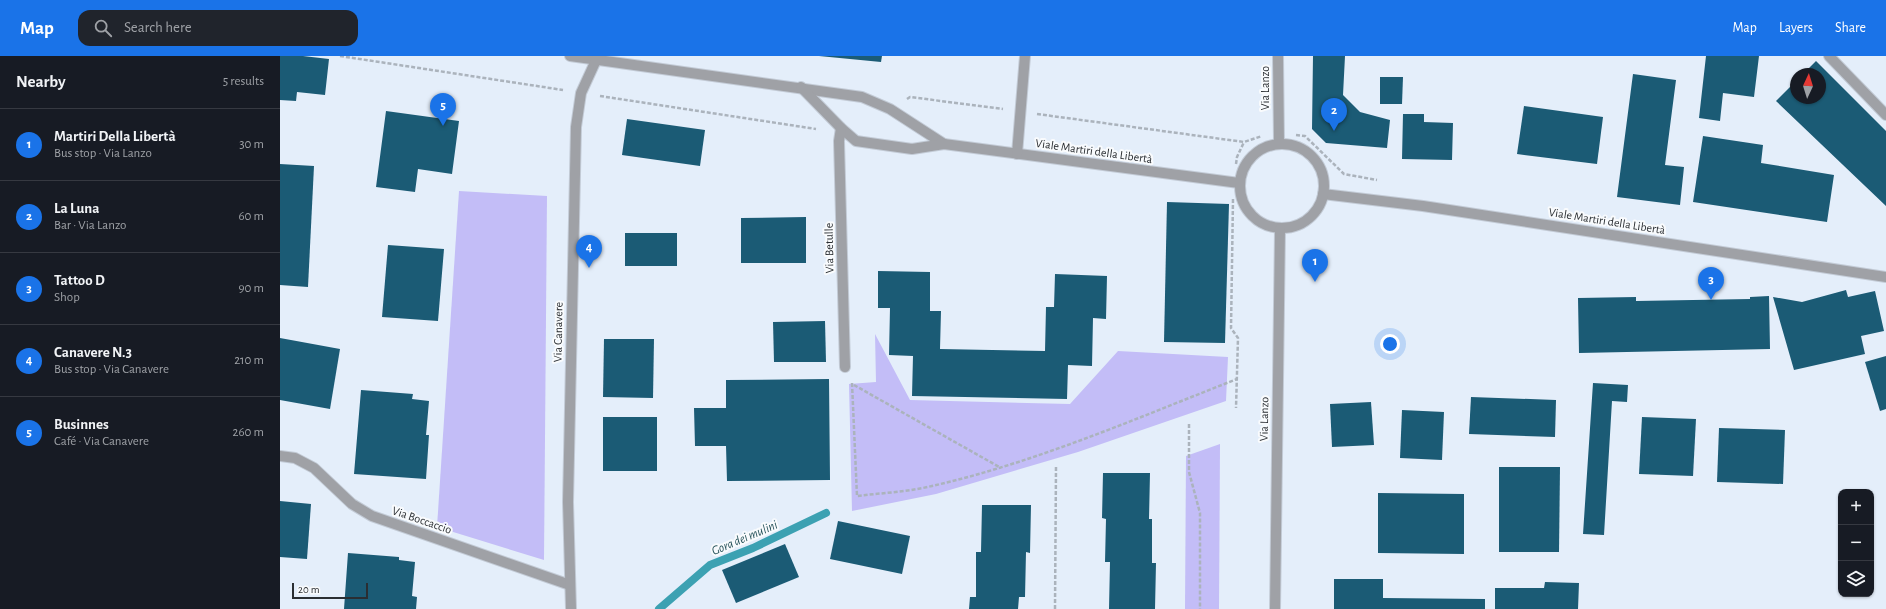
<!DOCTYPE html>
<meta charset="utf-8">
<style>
body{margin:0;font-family:"Alegreya Sans",sans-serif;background:#20242c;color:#f1f3f6}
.controls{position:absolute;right:12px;bottom:12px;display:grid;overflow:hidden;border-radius:8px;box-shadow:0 1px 3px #0004}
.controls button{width:36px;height:36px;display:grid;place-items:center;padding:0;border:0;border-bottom:1px solid #363941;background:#171b24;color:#f1f3f6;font:20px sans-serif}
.compass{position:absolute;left:1510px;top:12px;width:36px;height:36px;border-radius:50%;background:#171b24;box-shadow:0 1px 3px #0004;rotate:4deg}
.scale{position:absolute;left:12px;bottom:10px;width:76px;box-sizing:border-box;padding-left:4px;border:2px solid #2a2e32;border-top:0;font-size:11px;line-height:14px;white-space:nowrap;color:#2a2e32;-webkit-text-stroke:3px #f9fbfd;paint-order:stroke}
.you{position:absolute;left:1110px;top:288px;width:14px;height:14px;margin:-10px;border:3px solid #fff;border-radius:50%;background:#1a73e8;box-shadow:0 0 0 6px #1a73e833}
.badge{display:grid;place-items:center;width:26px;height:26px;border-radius:50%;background:#1a73e8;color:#fff;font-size:13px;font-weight:700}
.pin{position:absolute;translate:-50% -33px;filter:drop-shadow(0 1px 2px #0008)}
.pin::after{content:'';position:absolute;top:21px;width:14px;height:12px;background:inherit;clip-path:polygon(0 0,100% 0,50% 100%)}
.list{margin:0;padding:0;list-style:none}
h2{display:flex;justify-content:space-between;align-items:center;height:52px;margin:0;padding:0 16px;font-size:17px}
h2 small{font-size:13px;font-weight:400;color:#9ea1a6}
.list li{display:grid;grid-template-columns:26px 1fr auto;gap:12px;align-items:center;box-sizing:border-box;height:72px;padding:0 16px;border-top:1px solid #363941}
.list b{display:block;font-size:15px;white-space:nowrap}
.list p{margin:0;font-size:13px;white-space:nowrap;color:#9ea1a6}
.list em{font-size:13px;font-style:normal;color:#9ea1a6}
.icon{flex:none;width:22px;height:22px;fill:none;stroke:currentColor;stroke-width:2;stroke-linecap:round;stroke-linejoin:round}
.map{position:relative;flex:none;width:1606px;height:553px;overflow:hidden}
header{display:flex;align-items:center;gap:24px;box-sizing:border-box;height:56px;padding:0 20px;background:#1a73e8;color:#fff}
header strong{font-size:19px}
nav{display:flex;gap:22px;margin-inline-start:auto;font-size:14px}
.search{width:280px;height:36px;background:#20242c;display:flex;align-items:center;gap:10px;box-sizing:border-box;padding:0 14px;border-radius:12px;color:#9ea1a6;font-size:15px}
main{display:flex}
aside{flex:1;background:#171b24}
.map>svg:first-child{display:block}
.green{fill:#c3bdf7}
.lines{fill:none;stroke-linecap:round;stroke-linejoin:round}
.stream{stroke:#3ca1b2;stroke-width:8}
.building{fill:#1b5b75}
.minor-casing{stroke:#c3cbd6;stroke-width:12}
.tertiary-casing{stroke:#c3cbd6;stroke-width:12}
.path{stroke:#abb3bc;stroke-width:2.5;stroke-dasharray:4 2;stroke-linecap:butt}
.minor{stroke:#9fa1a6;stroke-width:10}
.tertiary{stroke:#9fa1a6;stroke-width:10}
.labels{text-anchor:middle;stroke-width:4;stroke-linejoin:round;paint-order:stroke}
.street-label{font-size:12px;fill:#2a2e32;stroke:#f9fbfd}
.water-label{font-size:13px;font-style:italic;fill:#29545c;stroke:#f9fbfd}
</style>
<header>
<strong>Map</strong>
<div class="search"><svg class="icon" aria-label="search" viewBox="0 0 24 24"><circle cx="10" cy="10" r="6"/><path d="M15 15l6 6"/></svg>Search here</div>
<nav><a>Map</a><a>Layers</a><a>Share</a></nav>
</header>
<main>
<aside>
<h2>Nearby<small>5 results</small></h2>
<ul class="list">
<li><span class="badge">1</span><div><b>Martiri Della Libertà</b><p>Bus stop · Via Lanzo</p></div><em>30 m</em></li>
<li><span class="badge">2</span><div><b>La Luna</b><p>Bar · Via Lanzo</p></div><em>60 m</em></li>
<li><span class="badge">3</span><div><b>Tattoo D</b><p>Shop</p></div><em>90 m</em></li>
<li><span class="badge">4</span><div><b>Canavere N.3</b><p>Bus stop · Via Canavere</p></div><em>210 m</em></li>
<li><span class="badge">5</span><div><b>Businnes</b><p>Café · Via Canavere</p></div><em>260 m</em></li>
</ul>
</aside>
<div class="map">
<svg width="1606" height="553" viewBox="0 0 1606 553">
<rect width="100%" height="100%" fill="#e4eefa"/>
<g class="green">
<polygon points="179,135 267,140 264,504 157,471"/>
<polygon points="595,278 630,344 790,348 838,295 948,301 946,345 798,396 656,438 572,455 569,328 596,326"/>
<polygon points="940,388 939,553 905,553 906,400"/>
</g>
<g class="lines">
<polyline class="stream" points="379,553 430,509 473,492 546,457"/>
</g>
<g class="building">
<polygon points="0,0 23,0 49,3 45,39 17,36 16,45 0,44"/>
<polygon points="539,0 602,0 601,6"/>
<polygon points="1033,0 1065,0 1063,39 1080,56 1110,64 1107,92 1046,87 1032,73"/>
<polygon points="1426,0 1479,0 1474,41 1443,37 1440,65 1419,62"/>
<polygon points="1536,5 1606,75 1606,150 1496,45 1516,25 1516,42 1540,42 1540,18 1523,18"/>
<polygon points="1353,18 1396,24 1385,109 1404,111 1400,149 1337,141"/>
<polygon points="1100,21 1123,21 1122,48 1100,48"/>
<polygon points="1244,50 1323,61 1317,108 1237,98"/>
<polygon points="106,55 179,65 172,118 138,113 135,136 96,131"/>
<polygon points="1123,58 1144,58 1144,66 1173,67 1172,104 1122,103"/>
<polygon points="347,63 425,74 420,110 342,99"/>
<polygon points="1423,80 1483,89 1481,107 1554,119 1547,166 1413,146"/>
<polygon points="0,108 34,110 28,231 0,229"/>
<polygon points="887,146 949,148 945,287 884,286"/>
<polygon points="526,161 526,207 461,207 461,162"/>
<rect x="345" y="177" width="52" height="33"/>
<polygon points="108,189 164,193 158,265 102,261"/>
<polygon points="598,215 650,216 650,255 661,255 660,293 765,295 766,251 774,251 775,218 827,220 826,263 813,262 812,310 788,309 787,343 632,340 633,300 609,299 610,252 598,252"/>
<polygon points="1566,234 1568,241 1595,235 1604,275 1581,280 1585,298 1514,314 1493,241 1522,246"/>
<polygon points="1489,240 1490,293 1299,297 1298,242 1356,241 1356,245 1470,243 1470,241"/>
<polygon points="545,265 546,306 494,306 493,266"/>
<polygon points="0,282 60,293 50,353 0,344"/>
<polygon points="324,283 374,283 373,342 323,341"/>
<polygon points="1606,300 1606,353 1600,355 1585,306"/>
<polygon points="549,323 550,424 447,425 446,390 415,390 414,352 446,352 446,324"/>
<polygon points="1313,327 1348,329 1347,346 1332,345 1324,479 1303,478"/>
<polygon points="81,334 133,338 132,343 149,345 146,379 149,379 146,423 74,418"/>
<polygon points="1191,341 1276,344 1275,381 1189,378"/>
<polygon points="1091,346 1094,389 1052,391 1050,348"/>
<polygon points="1122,354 1164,356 1162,404 1120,402"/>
<rect x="323" y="361" width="54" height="54"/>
<polygon points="1362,361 1416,363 1413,420 1359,418"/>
<polygon points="1439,372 1505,374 1503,428 1437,426"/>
<polygon points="1219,411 1280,411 1279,496 1219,496"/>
<polygon points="823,417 870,417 869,463 872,463 872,507 876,507 875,553 829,553 830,506 825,506 826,463 822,462"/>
<polygon points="1098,437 1184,438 1184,498 1098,497"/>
<polygon points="0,445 31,448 27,503 0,501"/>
<polygon points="702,449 751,449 750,497 746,496 745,541 739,541 738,553 689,553 690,541 696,541 696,496 701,496"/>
<polygon points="558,465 630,480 622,518 550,503"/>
<polygon points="505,488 519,521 456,547 442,514"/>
<polygon points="68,497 119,501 119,504 135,506 132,540 137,541 136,553 64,553"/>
<polygon points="1054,523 1103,523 1103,542 1205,543 1205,553 1054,553"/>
<polygon points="1265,526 1299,527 1298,553 1215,553 1215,532 1264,532"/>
</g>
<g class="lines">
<g class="minor-casing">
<g id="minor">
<polyline points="290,0 582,41 610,53 664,88"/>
<polyline points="1549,0 1606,59"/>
<polyline points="521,31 561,72 576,85 632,93 664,88 959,127"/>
<polyline points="561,72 559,85 565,311"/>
<polyline points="737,98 745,0"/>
<polyline points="1043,138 1143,150 1606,221"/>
<polyline points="0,400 15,402 34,412 72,448 92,460 290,529"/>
<polyline points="291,553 288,446 296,71 301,37 318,0"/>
</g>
</g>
<g class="tertiary-casing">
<g id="tertiary">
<polyline points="998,0 999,88"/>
<circle cx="1002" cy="130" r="42"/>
<polyline points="995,553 1000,173"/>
</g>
</g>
<g class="path">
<polyline points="60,0 283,34"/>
<polyline points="320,40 536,73"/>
<polyline points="627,43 630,41 723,53"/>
<polyline points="757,58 964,86 982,80"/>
<polyline points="1016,79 1025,80 1064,118 1097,124"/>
<polyline points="956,108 957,101 964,86"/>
<polyline points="953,143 951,272 958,282 956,352"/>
<path d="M 572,327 L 577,440 C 601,437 627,436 652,430 C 757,406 857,362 957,323"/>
<polyline points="574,329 721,412"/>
<polyline points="909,368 909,416 920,457 920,553"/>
<polyline points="775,553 776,410"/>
</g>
<use href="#minor" class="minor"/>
<use href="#tertiary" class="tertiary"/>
</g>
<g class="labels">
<g class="street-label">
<text transform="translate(985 32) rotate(-90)" y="4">Via Lanzo</text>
<text transform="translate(814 95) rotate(8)" y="4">Viale Martiri della Libertà</text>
<text transform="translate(1327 165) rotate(9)" y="4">Viale Martiri della Libertà</text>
<text transform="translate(549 192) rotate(-91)" y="4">Via Betulle</text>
<text transform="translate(278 276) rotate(-89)" y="4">Via Canavere</text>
<text transform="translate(984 363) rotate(-89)" y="4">Via Lanzo</text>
<text transform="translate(142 464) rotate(19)" y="4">Via Boccaccio</text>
</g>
<g class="water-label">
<text transform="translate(464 481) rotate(-23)" y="5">Gora dei mulini</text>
</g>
</g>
</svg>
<div class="controls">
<button>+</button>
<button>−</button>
<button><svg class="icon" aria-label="layers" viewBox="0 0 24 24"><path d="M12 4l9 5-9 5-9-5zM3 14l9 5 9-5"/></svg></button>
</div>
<svg class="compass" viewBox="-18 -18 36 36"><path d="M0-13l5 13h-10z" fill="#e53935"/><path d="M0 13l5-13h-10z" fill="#9ea1a6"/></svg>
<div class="scale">20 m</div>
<div class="you"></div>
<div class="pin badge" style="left:1035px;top:226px">1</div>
<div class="pin badge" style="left:1054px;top:75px">2</div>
<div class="pin badge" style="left:1431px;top:244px">3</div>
<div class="pin badge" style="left:309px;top:212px">4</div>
<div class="pin badge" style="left:163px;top:70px">5</div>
</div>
</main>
